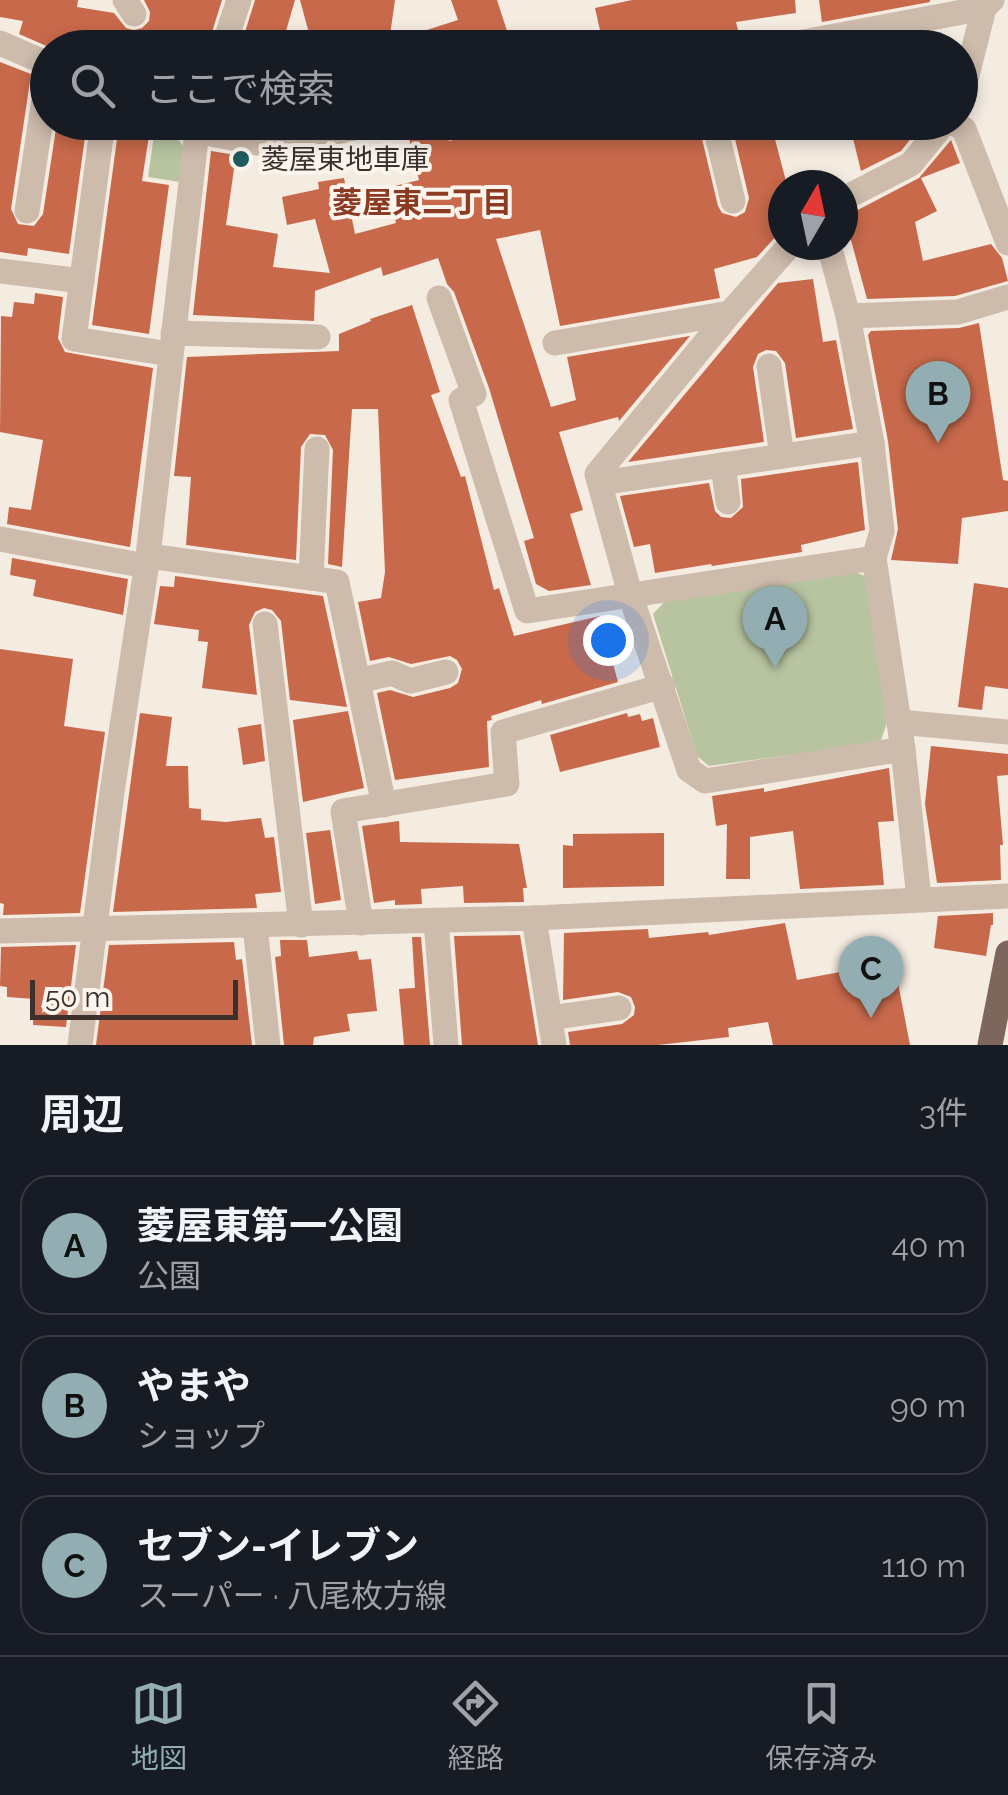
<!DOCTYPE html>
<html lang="ja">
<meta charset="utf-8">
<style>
body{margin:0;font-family:Raleway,"Noto Sans JP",sans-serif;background:#20242c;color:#f1f3f6}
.compass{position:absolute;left:768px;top:170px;width:90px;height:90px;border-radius:50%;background:#171b24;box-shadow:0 5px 15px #0003;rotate:9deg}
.scale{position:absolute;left:30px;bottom:25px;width:208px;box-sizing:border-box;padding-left:10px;border:5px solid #3b302b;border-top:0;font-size:28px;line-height:35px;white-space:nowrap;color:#3b302b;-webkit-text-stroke:8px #fbf5ee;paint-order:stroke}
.you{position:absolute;left:608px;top:640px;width:35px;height:35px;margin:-25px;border:8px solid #fff;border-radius:50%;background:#1a73e8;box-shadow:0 0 0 15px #1a73e833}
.badge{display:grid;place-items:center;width:65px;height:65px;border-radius:50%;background:#92aeb2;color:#111;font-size:32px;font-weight:700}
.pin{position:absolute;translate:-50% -82px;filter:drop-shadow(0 2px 5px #0008)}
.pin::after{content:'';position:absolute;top:52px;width:35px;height:30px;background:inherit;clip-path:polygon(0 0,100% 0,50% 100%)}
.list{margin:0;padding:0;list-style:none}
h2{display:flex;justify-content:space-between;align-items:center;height:130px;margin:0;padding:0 40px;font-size:42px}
h2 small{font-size:32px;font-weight:400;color:#9ea1a6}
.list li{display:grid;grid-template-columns:65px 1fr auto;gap:30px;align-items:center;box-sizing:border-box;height:140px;margin:0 20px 20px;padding:0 20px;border:2px solid #363941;border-radius:30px}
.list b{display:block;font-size:38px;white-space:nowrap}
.list p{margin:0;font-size:32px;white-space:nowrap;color:#9ea1a6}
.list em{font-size:32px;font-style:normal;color:#9ea1a6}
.icon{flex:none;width:55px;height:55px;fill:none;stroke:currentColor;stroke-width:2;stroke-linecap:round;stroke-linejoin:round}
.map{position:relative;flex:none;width:1008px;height:1045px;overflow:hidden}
.search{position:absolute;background:#171b24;box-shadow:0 5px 15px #0003;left:30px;right:30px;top:30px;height:110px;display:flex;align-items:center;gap:25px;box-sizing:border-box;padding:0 35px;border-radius:55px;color:#9ea1a6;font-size:38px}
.sheet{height:610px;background:#171b24}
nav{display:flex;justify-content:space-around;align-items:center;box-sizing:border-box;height:140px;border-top:2px solid #363941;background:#171b24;font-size:28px;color:#9ea1a6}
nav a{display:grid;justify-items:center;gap:5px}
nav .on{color:#92aeb2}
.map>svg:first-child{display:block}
.green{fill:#b8c4a0}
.building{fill:#c8694b}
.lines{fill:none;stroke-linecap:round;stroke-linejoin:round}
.minor{stroke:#cdbbac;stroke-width:25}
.major{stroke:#7d675c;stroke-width:25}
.poi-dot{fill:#1f5a5e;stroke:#fbf5ee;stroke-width:4}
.labels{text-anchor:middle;stroke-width:8;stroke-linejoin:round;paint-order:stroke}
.poi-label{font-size:28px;fill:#3b302b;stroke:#fbf5ee;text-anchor:start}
.neighbourhood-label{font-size:30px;font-weight:bold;fill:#8c3b22;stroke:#fbf5ee}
</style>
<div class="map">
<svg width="1008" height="1045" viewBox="0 0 1008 1045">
<rect width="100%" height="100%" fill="#f4ebe1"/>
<g class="green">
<polygon points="155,128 178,139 185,149 180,182 148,177"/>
<polygon points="848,569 867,577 887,723 880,743 709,766 697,756 653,614 672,594"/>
</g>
<g class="building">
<polygon points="0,0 78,0 77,7 114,13 126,28 134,30 142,28 149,21 150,12 144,0 222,0 207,48 51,48 19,34 23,21 0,17"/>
<polygon points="255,0 295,0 281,48 240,48"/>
<polygon points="300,0 395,0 389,42 458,20 451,0 497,0 508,34 466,48 313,48"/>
<polygon points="632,0 795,0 796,13 736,22 739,34 717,39 657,48 604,48 595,8"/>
<polygon points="819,0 930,0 930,2 822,22"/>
<polygon points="940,33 943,48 862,48"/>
<polygon points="0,62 31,74 11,209 18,224 34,226 43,214 57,122 87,122 69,254 28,248 27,256 0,252"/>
<polygon points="499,122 698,122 718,206 722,213 736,217 745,212 749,198 731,122 752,122 754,131 772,128 787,185 783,185 783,215 775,217 780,232 757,257 714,269 720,298 560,326 540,230 496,239 551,407 576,400 567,357 690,336 619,421 618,417 559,432 583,510 570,514 591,585 549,591 536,584 524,541 534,538 489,388 454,292 447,284 438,258 383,276 381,267 315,291 314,321 193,315 211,151 236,155 226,225 278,234 273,267 330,273 315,219 287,225 282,197 319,189 318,182 344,178 355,234 396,223 387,188 419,180 408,134 445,125 449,141 501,129"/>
<polygon points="849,122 924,122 901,151 861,171"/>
<polygon points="119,124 150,129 142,181 169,185 149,334 92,325"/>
<polygon points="951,140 960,163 921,178 937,211 915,222 923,261 991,244 1002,258 1008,281 955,296 867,299 848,229 854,227 850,214 919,178"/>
<polygon points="813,279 823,342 836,340 853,429 796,438 785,363 776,351 766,350 758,354 753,367 764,442 628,462 778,283"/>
<polygon points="35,293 63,297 58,338 65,352 153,368 130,547 7,524 9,507 31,510 43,440 0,432 1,316 12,317 14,302 34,304"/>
<polygon points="412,305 440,392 431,395 461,477 465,476 494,590 499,588 514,636 600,616 618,682 542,704 541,700 491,716 492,720 487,721 489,767 395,780 377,693 390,690 413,697 450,688 458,683 462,669 457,660 450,656 411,664 389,657 370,661 358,602 381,598 385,572 378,409 352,409 342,567 328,564 333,450 325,435 310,434 301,447 296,560 186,545 191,477 174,476 187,357 339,351 339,334 371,321 370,319"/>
<polygon points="979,323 1003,480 1008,481 1008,511 962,518 958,564 891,560 898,529 888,441 868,335 871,331 959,328"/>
<polygon points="858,462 865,530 801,545 802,552 712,566 711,564 655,573 650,544 634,547 620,496 709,483 715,511 721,517 731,518 743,507 741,479"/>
<polygon points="12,558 128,579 123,615 33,596 36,580 10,575"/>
<polygon points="175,576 323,596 347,707 290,700 281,621 272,610 264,608 255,612 249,625 257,695 202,688 208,642 198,641 199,630 154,624 160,586 174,587"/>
<polygon points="974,583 1008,588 1008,689 985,686 982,710 958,707"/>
<polygon points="0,649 73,659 64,726 105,732 80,913 3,915 4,904 0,903"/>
<polygon points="348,711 364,788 303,802 293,720"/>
<polygon points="140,713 172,717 166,766 188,766 189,808 201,809 201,820 226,822 261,818 265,838 274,837 281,892 255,894 257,908 113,912"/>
<polygon points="627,713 628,717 640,714 642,721 653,718 660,747 560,772 550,735"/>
<polygon points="261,724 265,761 243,765 238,728"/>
<polygon points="931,746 1008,754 1008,775 997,776 1003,845 1000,845 1001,880 937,883 925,804"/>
<polygon points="889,768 894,821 878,822 884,885 800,889 793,831 750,837 750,879 726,879 727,824 716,826 712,796 764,788 764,792"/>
<polygon points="399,821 400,842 519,844 527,888 523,888 524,902 464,903 463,886 421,889 422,904 395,905 395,900 374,903 362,826"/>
<polygon points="330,830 341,900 315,904 306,833"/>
<polygon points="664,833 664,886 563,888 563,845 573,846 573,834"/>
<polygon points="993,913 993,925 991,925 986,956 934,948 938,916"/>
<polygon points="785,923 797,980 894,962 910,1045 773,1045 768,1022 728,1028 729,1037 658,1045 570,1045 568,1032 622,1024 634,1015 635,1007 631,997 618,992 563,1000 564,933 648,929 649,938 708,932 709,935"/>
<polygon points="520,935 538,1045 462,1045 454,936"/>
<polygon points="412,937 421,937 430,1045 404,1045 399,989 415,988"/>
<polygon points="280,940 307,940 309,957 357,951 359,960 371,959 377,1011 347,1014 350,1031 314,1037 313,1045 284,1045 275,957 281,956"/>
<polygon points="234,942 236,960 242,959 252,1045 96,1045 109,945"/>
<polygon points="76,945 66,1027 33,1025 34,999 7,997 7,987 0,986 1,947"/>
</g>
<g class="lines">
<g class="minor">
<polyline points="125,0 134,14"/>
<polyline points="0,43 48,64"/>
<polyline points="223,48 239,0"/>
<polyline points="771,48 984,8 992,0"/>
<polyline points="960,103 984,8"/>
<polyline points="103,122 74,339 170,354"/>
<polyline points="176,122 195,131 273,146 381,122"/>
<polyline points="714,122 733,201"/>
<polyline points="952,122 964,129 1008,243"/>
<polyline points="843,199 911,164 945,122"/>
<polyline points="27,211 48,73"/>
<polyline points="790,245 730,313 597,474 630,594 689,770 705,781 903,749"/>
<polyline points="829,245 848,316 872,443 882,531 874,558 903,749 919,899"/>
<polyline points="0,271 82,281"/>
<polyline points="439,298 474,394 461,400 527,611 874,558"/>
<polyline points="848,316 958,312 1008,297"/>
<polyline points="173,333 318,337"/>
<polyline points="555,343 730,313"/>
<polyline points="769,366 782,456"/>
<polyline points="317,449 311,578 337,582 384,805"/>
<polyline points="723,465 728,502"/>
<polyline points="600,483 872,443"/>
<polyline points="0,539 146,566"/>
<polyline points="148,556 311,578"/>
<polyline points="265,624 301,925"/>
<polyline points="358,681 392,673 410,681 446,672"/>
<polyline points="899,722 1008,732"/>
<polyline points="534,918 554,1045"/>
<polyline points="436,921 446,1045"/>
<polyline points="361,923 343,811 507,784 503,732 663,686"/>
<polyline points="255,926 268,1045"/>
<polyline points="0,931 534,918 1008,896"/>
<polyline points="550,1018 619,1008"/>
<polyline points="80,1045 112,792 148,556 198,122"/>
</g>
<polyline class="major" points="990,1045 1008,953"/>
</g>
<circle class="poi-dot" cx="241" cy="159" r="10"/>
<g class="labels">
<g class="poi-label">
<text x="261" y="169">菱屋東地車庫</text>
</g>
<g class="neighbourhood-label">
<text x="422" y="213">菱屋東二丁目</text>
</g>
</g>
</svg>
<svg class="compass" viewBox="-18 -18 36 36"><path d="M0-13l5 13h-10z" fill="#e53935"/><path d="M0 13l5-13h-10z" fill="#9ea1a6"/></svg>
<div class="scale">50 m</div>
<div class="you"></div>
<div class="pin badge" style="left:775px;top:668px">A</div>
<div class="pin badge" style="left:938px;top:443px">B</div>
<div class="pin badge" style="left:871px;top:1018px">C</div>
<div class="search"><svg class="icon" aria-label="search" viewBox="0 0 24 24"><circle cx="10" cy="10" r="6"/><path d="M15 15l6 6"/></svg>ここで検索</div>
</div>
<section class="sheet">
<h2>周辺<small>3件</small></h2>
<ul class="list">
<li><span class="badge">A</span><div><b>菱屋東第一公園</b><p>公園</p></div><em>40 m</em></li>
<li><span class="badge">B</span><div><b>やまや</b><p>ショップ</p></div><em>90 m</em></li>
<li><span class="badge">C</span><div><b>セブン-イレブン</b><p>スーパー · 八尾枚方線</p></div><em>110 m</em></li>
</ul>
</section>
<nav>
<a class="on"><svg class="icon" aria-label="map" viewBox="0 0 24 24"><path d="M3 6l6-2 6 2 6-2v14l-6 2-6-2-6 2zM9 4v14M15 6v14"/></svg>地図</a>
<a><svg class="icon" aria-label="directions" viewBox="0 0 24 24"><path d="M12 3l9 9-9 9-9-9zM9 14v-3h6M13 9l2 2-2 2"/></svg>経路</a>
<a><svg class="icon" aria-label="saved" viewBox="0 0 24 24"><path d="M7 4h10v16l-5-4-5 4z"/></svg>保存済み</a>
</nav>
